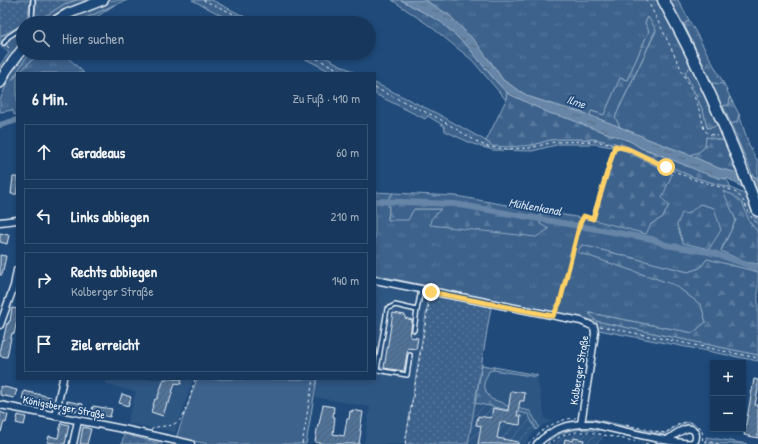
<!DOCTYPE html>
<html lang="de">
<meta charset="utf-8">
<style>
body{margin:0;font-family:"Patrick Hand",sans-serif;background:#244365;color:#f1f3f6}
.controls{position:absolute;right:12px;bottom:12px;display:grid;overflow:hidden;border-radius:0px;box-shadow:0 2px 6px #0003}
.controls button{width:36px;height:36px;display:grid;place-items:center;padding:0;border:0;border-bottom:1px solid #365272;background:#17385c;color:#f1f3f6;font:20px sans-serif}
.stop{position:absolute;width:12px;height:12px;margin:-9px;border:3px solid #ffd166;border-radius:50%;background:#fff}
.stop.end{background:#ffd166;border-color:#fff;box-shadow:0 1px 4px #0008}
.list{margin:0;padding:0;list-style:none}
h2{display:flex;justify-content:space-between;align-items:center;height:52px;margin:0;padding:0 16px;font-size:17px}
h2 small{font-size:13px;font-weight:400;color:#9eacbb}
.list li{display:grid;grid-template-columns:26px 1fr auto;gap:12px;align-items:center;box-sizing:border-box;height:56px;margin:0 8px 8px;padding:0 8px;border:1px solid #365272;border-radius:0px}
.list b{display:block;font-size:15px;white-space:nowrap}
.list p{margin:0;font-size:13px;white-space:nowrap;color:#9eacbb}
.list em{font-size:13px;font-style:normal;color:#9eacbb}
.icon{flex:none;width:22px;height:22px;fill:none;stroke:currentColor;stroke-width:2;stroke-linecap:round;stroke-linejoin:round}
.map{position:relative;flex:none;width:758px;height:444px;overflow:hidden}
.search{position:absolute;background:#17385c;box-shadow:0 2px 6px #0003;left:16px;top:16px;width:360px;height:44px;display:flex;align-items:center;gap:10px;box-sizing:border-box;padding:0 14px;border-radius:22px;color:#9eacbb;font-size:15px}
.panel{position:absolute;background:#17385c;box-shadow:0 2px 6px #0003;left:16px;top:72px;width:360px;height:308px;border-radius:0px}
.map>svg:first-child{display:block}
.built{fill:#2e5683}
.industrial{fill:url(#industrial-furrows)}
.grass{fill:url(#grass-tufts);stroke:#92aac2;fill-rule:evenodd}
.forest{fill:url(#forest-firs);stroke:#92aac2}
.garden{fill:url(#garden-dots);stroke:#92aac2}
.pitch{fill:#3c628c;stroke:#92aac2}
.water{fill:url(#water-ripples);stroke:#9ab0c7}
.lines{fill:none;stroke-linecap:round;stroke-linejoin:round}
.canal{stroke:#6685a7;stroke-width:6}
.building{fill:url(#building-hatch);stroke:#e8f1f8}
.lane-casing{stroke:#e8f1f8;stroke-width:6}
.street-casing{stroke:#e8f1f8;stroke-width:9}
.secondary-casing{stroke:#e8f1f8;stroke-width:12}
.primary-casing{stroke:#e8f1f8;stroke-width:13}
.path{stroke:#e8f1f8;stroke-width:1;stroke-dasharray:3 3;stroke-linecap:butt}
.lane{stroke:#1f4a7a;stroke-width:3}
.street{stroke:#1f4a7a;stroke-width:6}
.secondary{stroke:#1f4a7a;stroke-width:9}
.primary{stroke:#1f4a7a;stroke-width:10}
.route{stroke:#ffd166;stroke-width:5}
.labels{text-anchor:middle;stroke-width:3.5;stroke-linejoin:round;paint-order:stroke}
.street-label{font-size:11px;fill:#e8f1f8;stroke:#1f4a7a}
.water-label{font-size:12px;font-style:italic;fill:#d4e1ec;stroke:#1f4a7a}
</style>
<div class="map">
<svg width="758" height="444" viewBox="0 0 758 444">
<defs>
<pattern id="industrial-furrows" width="10" height="10" patternUnits="userSpaceOnUse"><rect width="10" height="10" fill="#2e5683"/><path d="M-1 1l2-2M0 10L10 0M9 11l2-2" fill="none" stroke="#4c6f95"/></pattern>
<pattern id="grass-tufts" width="24" height="20" patternUnits="userSpaceOnUse"><rect width="24" height="20" fill="#3c628c"/><path d="M3 7l-1-3M5 7V3M7 7l1-3M15 17l-1-3M17 17v-4M19 17l1-3" fill="none" stroke="#58799d"/></pattern>
<pattern id="forest-firs" width="22" height="20" patternUnits="userSpaceOnUse"><rect width="22" height="20" fill="#3c628c"/><path d="M5 1l3.5 6h-7zM16 11l3.5 6h-7z" fill="#58799d"/></pattern>
<pattern id="garden-dots" width="8" height="8" patternUnits="userSpaceOnUse"><rect width="8" height="8" fill="#3c628c"/><path d="M2 2h.1M6 6h.1" fill="none" stroke="#58799d" stroke-width="1.8" stroke-linecap="round"/></pattern>
<pattern id="water-ripples" width="26" height="14" patternUnits="userSpaceOnUse"><rect width="26" height="14" fill="#6685a7"/><path d="M2 4q2-2 4 0t4 0M15 11q2-2 4 0t4 0" fill="none" stroke="#596d82"/></pattern>
<pattern id="building-hatch" width="6" height="6" patternUnits="userSpaceOnUse"><rect width="6" height="6" fill="#517399"/><path d="M-1 1l2-2M0 6l6-6M5 7l2-2" fill="none" stroke="#4c5e72"/></pattern>
</defs>
<rect width="100%" height="100%" fill="#1f4a7a"/>
<filter id="ink" filterUnits="userSpaceOnUse"><feTurbulence type="fractalNoise" baseFrequency=".025" numOctaves="2"/><feDisplacementMap in="SourceGraphic" scale="8" xChannelSelector="R" yChannelSelector="G"/><feConvolveMatrix kernelMatrix="1 2 1 2 8 2 1 2 1" color-interpolation-filters="sRGB"/></filter>
<g filter="url(#ink)">
<g class="built">
<polygon points="375,285 429,295 405,444 364,444 370,407 314,397 317,379 375,379"/>
<polygon points="493,370 537,377 545,419 552,421 539,427 530,411 507,406 503,403 491,399 486,392 484,383 489,371"/>
<polygon points="107,379 193,379 175,433 127,423 136,392 106,384"/>
</g>
<g class="industrial">
<polygon points="475,403 528,414 536,430 525,444 468,444"/>
<polygon points="577,433 593,434 604,436 598,444 551,444 555,440 567,435"/>
</g>
<g class="grass">
<polygon points="30,0 36,0 34,23 23,23 23,53 33,53 26,58 15,77 17,75 17,114 14,115 13,110 0,112 0,100 10,76 0,68 0,65 9,53 0,45 0,36 4,35 28,14"/>
<polygon points="77,0 128,0 114,5 76,23 35,23 64,4"/>
<polygon points="192,0 212,0 257,23 236,23"/>
<polygon points="392,0 401,0 441,22 469,48 494,79 507,93 506,100 472,60 430,26"/>
<polygon points="425,0 678,0 689,20 684,24 712,82 724,84 730,97 729,105 723,106 727,114 715,118 691,66 685,72 704,113 707,128 713,127 717,124 725,141 706,137 705,147 699,152 690,155 648,139 620,127 615,117 656,31 648,17 645,23 649,31 627,80 620,78 604,115 592,111 590,116 530,97 518,90 503,80 492,63 449,15"/>
<polygon points="44,53 63,53 84,73 19,73 33,59"/>
<polygon points="294,53 317,53 356,73 333,73"/>
<path d="M 375,83 L 438,114 L 486,141 L 486,142 L 533,145 L 550,140 L 559,139 L 594,139 L 624,145 L 693,177 L 731,188 L 746,195 L 754,218 L 758,219 L 758,237 L 757,231 L 749,222 L 743,204 L 724,191 L 736,220 L 721,250 L 745,262 L 758,264 L 758,272 L 707,259 L 700,268 L 688,272 L 582,245 L 578,252 L 675,285 L 701,305 L 706,322 L 693,333 L 590,313 L 596,321 L 758,355 L 758,361 L 599,330 L 596,321 L 375,275 L 375,192 L 393,193 L 389,198 L 389,208 L 388,219 L 414,209 L 442,209 L 431,219 L 540,224 L 540,211 L 594,220 L 592,217 L 613,147 L 595,144 L 560,144 L 532,151 L 493,150 L 473,144 L 445,131 L 444,126 L 428,116 L 425,119 L 375,94 ZM 662,198 L 669,205 L 663,217 L 651,224 Z"/>
<polygon points="739,114 749,145 756,159 758,160 758,178 753,176 731,124 737,122"/>
<polygon points="494,367 537,375 537,377 493,370"/>
<path d="M 585,419 L 593,419 L 663,434 C 674,430 691,412 700,431 L 697,432 C 695,430 694,428 692,427 C 683,422 672,435 664,437 L 588,421 Z"/>
<path d="M 573,427 C 581,427 589,427 597,428 L 598,431 C 579,428 565,429 548,441 L 546,438 L 558,431 Z"/>
<polygon points="706,437 747,444 706,444"/>
</g>
<g class="forest">
<polygon points="114,5 88,23 76,23"/>
<polygon points="648,17 656,30 615,117 620,127 590,116 591,111 604,115 620,78 627,80 649,31 645,23"/>
<polygon points="689,20 724,84 712,83 684,24"/>
<polygon points="33,53 44,53 33,59 19,73 17,73 17,75 12,80 26,58"/>
<polygon points="691,66 717,124 714,127 707,128 704,113 685,72"/>
<polygon points="507,93 549,113 570,119 589,127 630,141 641,148 719,178 726,179 729,183 731,188 693,177 624,145 594,139 559,139 550,140 533,145 510,147 492,146 486,141 506,100"/>
<polygon points="730,97 739,114 737,122 731,124 723,106 729,105"/>
<polygon points="706,137 725,141 737,173 718,168 690,155 699,152 705,147"/>
<polygon points="616,148 626,151 672,174 662,198 669,205 663,217 651,224 646,234 594,220"/>
<polygon points="723,191 733,195 743,204 749,221 757,231 758,237 758,264 745,262 721,251 736,220"/>
<polygon points="393,193 456,196 540,211 540,224 549,229 536,237 430,225 431,219 441,209 414,209 408,220 388,220 389,208 389,198"/>
<polygon points="700,204 714,208 721,230 709,249 683,243 677,225 682,213 688,214"/>
<polygon points="582,245 688,272 700,268 707,259 758,272 758,355 596,321 589,313 693,333 706,322 701,305 675,285 577,252"/>
<polygon points="482,365 494,367 493,370 489,371 484,383 486,392 491,399 503,403 507,406 530,411 539,427 536,430 528,414 475,403"/>
</g>
<g class="garden">
<path d="M 0,0 L 30,0 C 29,6 29,17 25,22 C 22,25 5,34 0,36 Z"/>
<polygon points="36,0 77,0 64,4 35,23 34,23"/>
<polygon points="429,295 491,307 468,444 405,444"/>
<polygon points="124,434 162,444 122,444"/>
</g>
<polygon class="pitch" points="197,379 317,379 306,444 209,444 176,438"/>
<polygon class="water" points="401,0 425,0 449,15 476,42 503,80 518,90 530,97 557,106 581,112 610,123 648,139 690,155 718,168 737,173 753,176 758,178 758,194 743,188 729,179 719,178 701,172 652,151 641,148 630,141 589,127 570,119 549,113 507,93 494,79 469,48 441,22"/>
<g class="lines">
<g class="canal">
<polyline points="0,125 17,120"/>
<polyline points="375,201 455,204 652,239 666,245 714,253 750,266 758,268"/>
</g>
</g>
<g class="building">
<polygon points="13,177 17,177 17,194 11,194"/>
<polygon points="0,233 9,235 7,244 0,242"/>
<polygon points="0,255 6,256 2,275 0,275"/>
<polygon points="12,308 17,309 17,321 14,334 12,333 7,357 0,356 0,348 2,339 3,340 7,323 8,324 9,321 10,321"/>
<polygon points="393,313 405,315 405,318 412,320 410,337 418,338 416,349 408,348 404,371 384,368"/>
<polygon points="164,379 182,379 181,384 175,383 169,403 167,403 163,416 151,412 155,399 157,399"/>
<polygon points="754,379 758,380 758,390 755,405 758,405 758,438 744,435"/>
<polygon points="0,386 17,390 14,398 0,395"/>
<polygon points="24,391 51,397 50,405 22,399"/>
<polygon points="511,391 525,393 524,401 520,401 517,416 521,416 520,425 500,422 497,438 518,442 518,444 478,444 481,426 476,425 478,416 491,418 493,408 508,411"/>
<polygon points="122,394 131,397 128,406 119,403"/>
<polygon points="67,401 83,404 81,412 65,409"/>
<polygon points="323,405 334,407 333,417 335,417 333,434 344,436 347,419 349,419 350,411 352,412 352,410 363,412 360,431 361,431 359,444 324,444 315,442 318,424 319,424"/>
<polygon points="93,406 112,409 110,417 91,413"/>
<polygon points="0,412 8,415 6,423 4,422 1,432 0,432"/>
<polygon points="18,415 26,417 24,425 16,423"/>
<polygon points="61,423 69,425 65,444 58,444 47,442 49,436 58,438"/>
<polygon points="83,427 91,429 87,444 80,444"/>
<polygon points="574,438 584,440 583,444 564,444 565,439 573,441"/>
</g>
<g class="lines">
<g class="lane-casing">
<g id="lane">
<polyline points="28,23 32,18 33,0"/>
<polyline points="4,43 8,37 23,27"/>
<polyline points="414,330 417,310"/>
<polyline points="410,355 407,375 377,370 387,309 395,305 417,310 421,290"/>
</g>
</g>
<g class="street-casing">
<g id="street">
<polyline points="0,222 17,220"/>
<polyline points="375,280 581,321 588,324 594,327 595,333 581,424"/>
<polyline points="0,325 14,286 17,270"/>
<polyline points="0,405 123,429 191,444"/>
<polyline points="55,416 63,379"/>
<polyline points="73,444 78,421"/>
<path d="M 537,444 C 553,428 569,423 592,424 C 618,430 644,436 670,441 C 676,442 686,444 692,443 C 695,442 696,439 696,436 C 696,431 691,427 686,429 C 679,431 673,436 667,440"/>
</g>
</g>
<g class="secondary-casing">
<g id="secondary">
<polyline points="52,23 67,14 103,0"/>
<polyline points="0,83 6,71 23,48"/>
</g>
</g>
<g class="primary-casing">
<path id="primary" d="M 663,0 C 701,68 731,139 758,211"/>
</g>
<g class="path">
<polyline points="203,0 234,14 250,23"/>
<polyline points="647,0 661,27 694,96 701,115 704,130 709,134 717,136"/>
<polyline points="7,46 12,51"/>
<polyline points="306,53 345,73"/>
<polyline points="375,88 438,118 479,143 488,147 497,148 508,149 530,148 554,142 596,141 628,149 665,167 692,179 731,190 738,194 744,202 751,217 758,224"/>
<polyline points="557,309 560,302 581,223 584,216 593,219 615,146"/>
<polyline points="600,326 758,358"/>
<path d="M 626,425 L 665,433 C 673,428 683,419 692,423"/>
<path d="M 699,426 C 703,431 704,438 701,444"/>
<path d="M 151,430 C 156,425 165,427 172,425 C 174,424 178,422 180,420 C 187,414 192,389 195,379"/>
<polyline points="704,441 721,444"/>
<polyline points="302,444 313,379"/>
<polyline points="405,444 430,297"/>
<path d="M 528,444 C 541,430 556,419 576,418"/>
<polyline points="547,444 563,435 576,432 589,432 648,444"/>
</g>
<use href="#lane" class="lane"/>
<use href="#street" class="street"/>
<use href="#secondary" class="secondary"/>
<use href="#primary" class="primary"/>
</g>
</g>
<g class="lines" filter="url(#ink)">
<polyline class="route" points="431,292 553,316 560,302 580,223 584,216 593,219 615,146 628,149 666,167"/>
</g>
<g class="labels">
<g class="street-label">
<text transform="translate(579 370) rotate(-81)" y="4">Kolberger Straße</text>
<text transform="translate(64 407) rotate(11)" y="4">Königsberger Straße</text>
</g>
<g class="water-label">
<text transform="translate(576 102) rotate(19)" y="4">Ilme</text>
<text transform="translate(535 207) rotate(10)" y="4">Mühlenkanal</text>
</g>
</g>
</svg>
<div class="controls">
<button>+</button>
<button>−</button>
</div>
<div class="stop" style="left:666px;top:167px"></div>
<div class="stop end" style="left:431px;top:292px"></div>
<div class="search"><svg class="icon" aria-label="search" viewBox="0 0 24 24"><circle cx="10" cy="10" r="6"/><path d="M15 15l6 6"/></svg>Hier suchen</div>
<section class="panel">
<h2>6 Min.<small>Zu Fuß · 410 m</small></h2>
<ul class="list">
<li><svg class="icon" aria-label="ahead" viewBox="0 0 24 24"><path d="M12 20V5M6 11l6-6 6 6"/></svg><div><b>Geradeaus</b></div><em>60 m</em></li>
<li><svg class="icon" aria-label="left" viewBox="0 0 24 24"><path d="M17 20v-9H6M10 6l-5 5 5 5"/></svg><div><b>Links abbiegen</b></div><em>210 m</em></li>
<li><svg class="icon" aria-label="right" viewBox="0 0 24 24"><path d="M7 20v-9h11M14 6l5 5-5 5"/></svg><div><b>Rechts abbiegen</b><p>Kolberger Straße</p></div><em>140 m</em></li>
<li><svg class="icon" aria-label="arrive" viewBox="0 0 24 24"><path d="M6 21V4h12l-3 4 3 4H6"/></svg><div><b>Ziel erreicht</b></div></li>
</ul>
</section>
</div>
